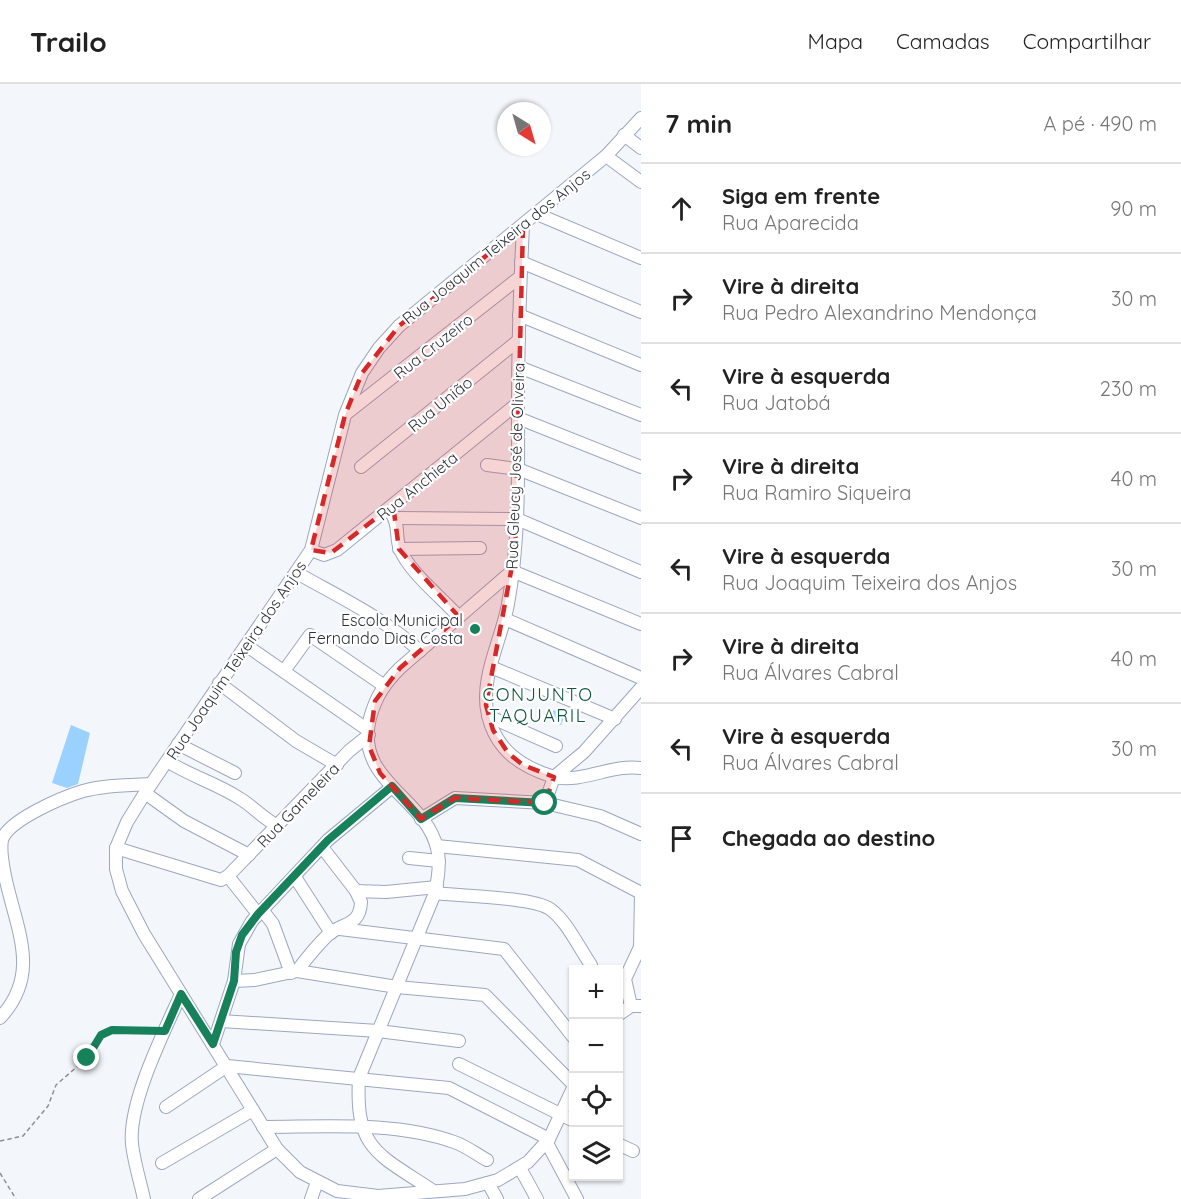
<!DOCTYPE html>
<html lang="pt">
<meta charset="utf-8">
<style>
body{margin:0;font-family:Quicksand,sans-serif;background:#f6f6f6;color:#222}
.controls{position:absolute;right:18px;bottom:18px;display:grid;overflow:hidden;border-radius:0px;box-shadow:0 2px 4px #0004}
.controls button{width:54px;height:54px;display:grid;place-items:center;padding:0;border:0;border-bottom:2px solid #e0e0e0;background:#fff;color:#222;font:30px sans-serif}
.compass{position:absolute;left:497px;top:18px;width:54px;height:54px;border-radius:50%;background:#fff;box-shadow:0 2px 4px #0004;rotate:143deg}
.stop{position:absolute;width:18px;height:18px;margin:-14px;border:4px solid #17815c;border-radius:50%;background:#fff}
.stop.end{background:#17815c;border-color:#fff;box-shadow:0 2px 6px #0008}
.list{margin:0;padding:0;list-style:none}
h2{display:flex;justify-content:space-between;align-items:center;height:78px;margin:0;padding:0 24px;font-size:26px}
h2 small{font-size:20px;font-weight:400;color:#767676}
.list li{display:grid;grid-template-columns:39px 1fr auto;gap:18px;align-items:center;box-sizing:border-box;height:90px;padding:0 24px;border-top:2px solid #e0e0e0}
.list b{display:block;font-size:22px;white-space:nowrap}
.list p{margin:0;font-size:20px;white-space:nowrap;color:#767676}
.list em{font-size:20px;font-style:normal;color:#767676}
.icon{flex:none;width:33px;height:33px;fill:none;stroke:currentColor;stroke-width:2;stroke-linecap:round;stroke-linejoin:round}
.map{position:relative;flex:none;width:641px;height:1115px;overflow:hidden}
header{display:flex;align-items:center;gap:36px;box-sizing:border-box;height:84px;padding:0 30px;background:#fff;border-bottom:2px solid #e0e0e0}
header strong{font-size:28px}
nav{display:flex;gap:33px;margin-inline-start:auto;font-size:21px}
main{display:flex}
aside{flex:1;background:#fff}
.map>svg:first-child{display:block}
.building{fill:#9bd1ff}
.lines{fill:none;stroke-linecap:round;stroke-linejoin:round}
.minor-casing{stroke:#9ca7bf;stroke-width:14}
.path{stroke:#8c9097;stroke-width:1.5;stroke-dasharray:4.5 3;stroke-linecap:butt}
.minor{stroke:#fff;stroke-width:12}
.route{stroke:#17815c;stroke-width:8}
.marked{fill:#d62828;fill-opacity:0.2;stroke:#d62828;stroke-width:4.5;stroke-dasharray:12 8;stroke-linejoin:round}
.poi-dot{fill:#17815c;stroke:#fff;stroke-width:2}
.labels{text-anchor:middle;stroke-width:4.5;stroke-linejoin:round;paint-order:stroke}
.street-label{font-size:16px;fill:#2c313a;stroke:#fff}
.poi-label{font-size:16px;fill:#2c313a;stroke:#fff;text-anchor:end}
.neighbourhood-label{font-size:18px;letter-spacing:1.5px;fill:#0e563c;stroke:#fff}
</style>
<header>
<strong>Trailo</strong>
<nav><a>Mapa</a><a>Camadas</a><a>Compartilhar</a></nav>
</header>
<main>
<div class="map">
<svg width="641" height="1115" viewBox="0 0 641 1115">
<rect width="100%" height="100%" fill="#f3f6fb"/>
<g class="building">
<polygon points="554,626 565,631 561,641 549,636"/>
<polygon points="71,641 90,649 78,700 67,704 52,699"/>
</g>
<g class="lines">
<g class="minor-casing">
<g id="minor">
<polyline points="624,51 641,64"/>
<polyline points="606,72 641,98"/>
<polyline points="537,130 641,174"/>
<path d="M 523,142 C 520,201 518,261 518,320 C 518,387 520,454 508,520 C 502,555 479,595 488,631 C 496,666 521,683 554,693 L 584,668 L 641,604"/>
<polyline points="521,178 641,228"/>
<polyline points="519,231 641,281"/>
<polyline points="519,283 641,331"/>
<polyline points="347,329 520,193"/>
<polyline points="518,334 641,383"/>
<polyline points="487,381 518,385 641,434"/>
<polyline points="361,383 519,256"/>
<path d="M 391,429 C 400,440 395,454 400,465 C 409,488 442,514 459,533"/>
<polyline points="395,434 517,435 641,488"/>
<polyline points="399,465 480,464"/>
<polyline points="311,466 324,471 337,466 518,319"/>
<path d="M 297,489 C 341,514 382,533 420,567"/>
<polyline points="505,535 641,594"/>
<polyline points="247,562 368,646"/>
<polyline points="491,583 615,635"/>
<polyline points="284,587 310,551 383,601"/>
<polyline points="219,599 296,657 337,681"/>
<polyline points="488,632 556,662"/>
<polyline points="178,660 235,689"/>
<path d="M 167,677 C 190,692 216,699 239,714 C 253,722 262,734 278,742"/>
<polyline points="145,709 184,737 249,771"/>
<path d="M 545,719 L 554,693 C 584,699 611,680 641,684"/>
<polyline points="421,735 455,714 545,719 600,732 641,750"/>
<polyline points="437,762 578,776 641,809"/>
<polyline points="322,763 356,807"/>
<polyline points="116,764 221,796 228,792 349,667 369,651"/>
<polyline points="409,774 439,777"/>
<polyline points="228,792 258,830"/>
<polyline points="295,793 331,849"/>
<path d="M 435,809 C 460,812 532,813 550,825 C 567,837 579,864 591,881"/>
<polyline points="263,827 273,840 291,889"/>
<polyline points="340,845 504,865 574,954"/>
<polyline points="297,887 397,903 485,911 574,1001"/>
<path d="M 234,897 L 255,896 L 297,887 C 307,874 316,862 328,851 C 342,838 360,843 361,818 L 356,807 L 386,808 L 437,803"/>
<polyline points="631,922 625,895 640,863 641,810"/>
<polyline points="618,931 631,922 641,922"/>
<path d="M 0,934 C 42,889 16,845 5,792 C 3,782 0,766 2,756 C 8,736 63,713 83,707 C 105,701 129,701 151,700"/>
<polyline points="221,937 378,947 459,957"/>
<polyline points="213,960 234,897 239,860 252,837 328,756 392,703"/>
<polyline points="459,980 574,1037"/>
<polyline points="574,1002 549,1055 528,1078 498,1096 465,1105 378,1112 337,1107 300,1088 277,1065 144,850 122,807 116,785 116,764 127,738 145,709 311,466 345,331 362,289 379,264 399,242 606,72 641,34"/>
<polyline points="166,1023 227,982 449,1004 549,1055"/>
<path d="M 263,1043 C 325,1043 395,1037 454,1058 C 466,1062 476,1070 487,1076"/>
<polyline points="547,1059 577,1115"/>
<polyline points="618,1060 633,1067"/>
<polyline points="162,1079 253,1026"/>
<polyline points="520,1084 537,1115"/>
<polyline points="488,1099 497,1115"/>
<path d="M 432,1106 C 378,1070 355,1066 359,994 L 435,809 C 438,795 441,778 437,764 C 425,713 354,697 370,634 C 376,612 385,599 400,584 L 512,487 L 641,540"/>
<path d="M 144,1115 C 140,1097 134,1078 132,1060 C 128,1019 164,948 181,910"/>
<polyline points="199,1115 277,1065"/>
<polyline points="311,1115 317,1098"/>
</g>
</g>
<g class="path">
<polyline points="0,1057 23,1052 48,1022 56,1001 87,974 101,951 112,946 153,947"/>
<polyline points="0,1089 16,1115"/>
</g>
<use href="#minor" class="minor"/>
</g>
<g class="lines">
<polyline class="route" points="87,974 101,951 112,946 165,947 181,910 213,960 234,897 236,868 242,851 258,830 328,756 392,702 421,735 455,714 545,719"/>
</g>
<path class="marked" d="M 523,142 L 515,466 L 486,621 L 493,646 L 508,669 L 523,681 L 554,693 L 545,719 L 455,714 L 421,735 L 380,689 L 369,662 L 375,617 L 400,584 L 459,533 L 399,465 L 393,421 L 331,469 L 311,466 L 345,331 L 362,289 L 399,242 Z"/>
<circle class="poi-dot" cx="475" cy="545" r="6"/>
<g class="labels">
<g class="street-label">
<text transform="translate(496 162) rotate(-39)" y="6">Rua Joaquim Teixeira dos Anjos</text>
<text transform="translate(433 262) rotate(-38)" y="6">Rua Cruzeiro</text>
<text transform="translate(440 320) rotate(-39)" y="6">Rua União</text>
<text transform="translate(515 382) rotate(-88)" y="6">Rua Gleucy José de Oliveira</text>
<text transform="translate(417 402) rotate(-39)" y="6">Rua Anchieta</text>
<text transform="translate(236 576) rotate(-56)" y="6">Rua Joaquim Teixeira dos Anjos</text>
<text transform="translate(298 721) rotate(-46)" y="6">Rua Gameleira</text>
</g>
<g class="poi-label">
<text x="463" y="542">Escola Municipal<tspan x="463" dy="18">Fernando Dias Costa</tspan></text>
</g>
<g class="neighbourhood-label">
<text x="538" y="617">CONJUNTO<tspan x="538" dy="21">TAQUARIL</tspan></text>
</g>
</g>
</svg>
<div class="controls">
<button>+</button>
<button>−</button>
<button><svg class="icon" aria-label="locate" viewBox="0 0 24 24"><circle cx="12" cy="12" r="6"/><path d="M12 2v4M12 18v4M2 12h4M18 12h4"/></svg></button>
<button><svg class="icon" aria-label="layers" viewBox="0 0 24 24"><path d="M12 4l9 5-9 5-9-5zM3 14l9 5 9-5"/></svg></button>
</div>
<svg class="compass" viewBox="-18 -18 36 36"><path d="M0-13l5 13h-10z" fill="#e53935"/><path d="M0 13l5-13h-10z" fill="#767676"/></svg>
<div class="stop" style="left:545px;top:719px"></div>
<div class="stop end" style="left:87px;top:974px"></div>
</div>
<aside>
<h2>7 min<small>A pé · 490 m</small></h2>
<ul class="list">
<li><svg class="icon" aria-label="ahead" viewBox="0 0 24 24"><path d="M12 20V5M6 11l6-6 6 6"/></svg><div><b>Siga em frente</b><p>Rua Aparecida</p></div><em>90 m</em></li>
<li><svg class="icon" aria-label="right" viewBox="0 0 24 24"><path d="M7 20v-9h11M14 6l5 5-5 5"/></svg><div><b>Vire à direita</b><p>Rua Pedro Alexandrino Mendonça</p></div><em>30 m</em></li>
<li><svg class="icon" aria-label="left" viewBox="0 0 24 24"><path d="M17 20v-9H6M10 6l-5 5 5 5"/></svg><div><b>Vire à esquerda</b><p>Rua Jatobá</p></div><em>230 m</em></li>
<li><svg class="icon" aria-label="right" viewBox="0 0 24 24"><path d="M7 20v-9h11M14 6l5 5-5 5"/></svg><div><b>Vire à direita</b><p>Rua Ramiro Siqueira</p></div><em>40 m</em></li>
<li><svg class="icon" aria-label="left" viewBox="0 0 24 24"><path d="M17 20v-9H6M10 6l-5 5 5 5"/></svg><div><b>Vire à esquerda</b><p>Rua Joaquim Teixeira dos Anjos</p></div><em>30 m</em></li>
<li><svg class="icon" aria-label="right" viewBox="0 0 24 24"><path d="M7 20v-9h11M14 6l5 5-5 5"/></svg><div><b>Vire à direita</b><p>Rua Álvares Cabral</p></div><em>40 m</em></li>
<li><svg class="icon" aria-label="left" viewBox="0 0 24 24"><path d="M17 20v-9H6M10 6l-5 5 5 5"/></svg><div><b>Vire à esquerda</b><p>Rua Álvares Cabral</p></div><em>30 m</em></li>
<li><svg class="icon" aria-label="arrive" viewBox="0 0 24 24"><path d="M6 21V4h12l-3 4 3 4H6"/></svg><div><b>Chegada ao destino</b></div></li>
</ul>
</aside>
</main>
